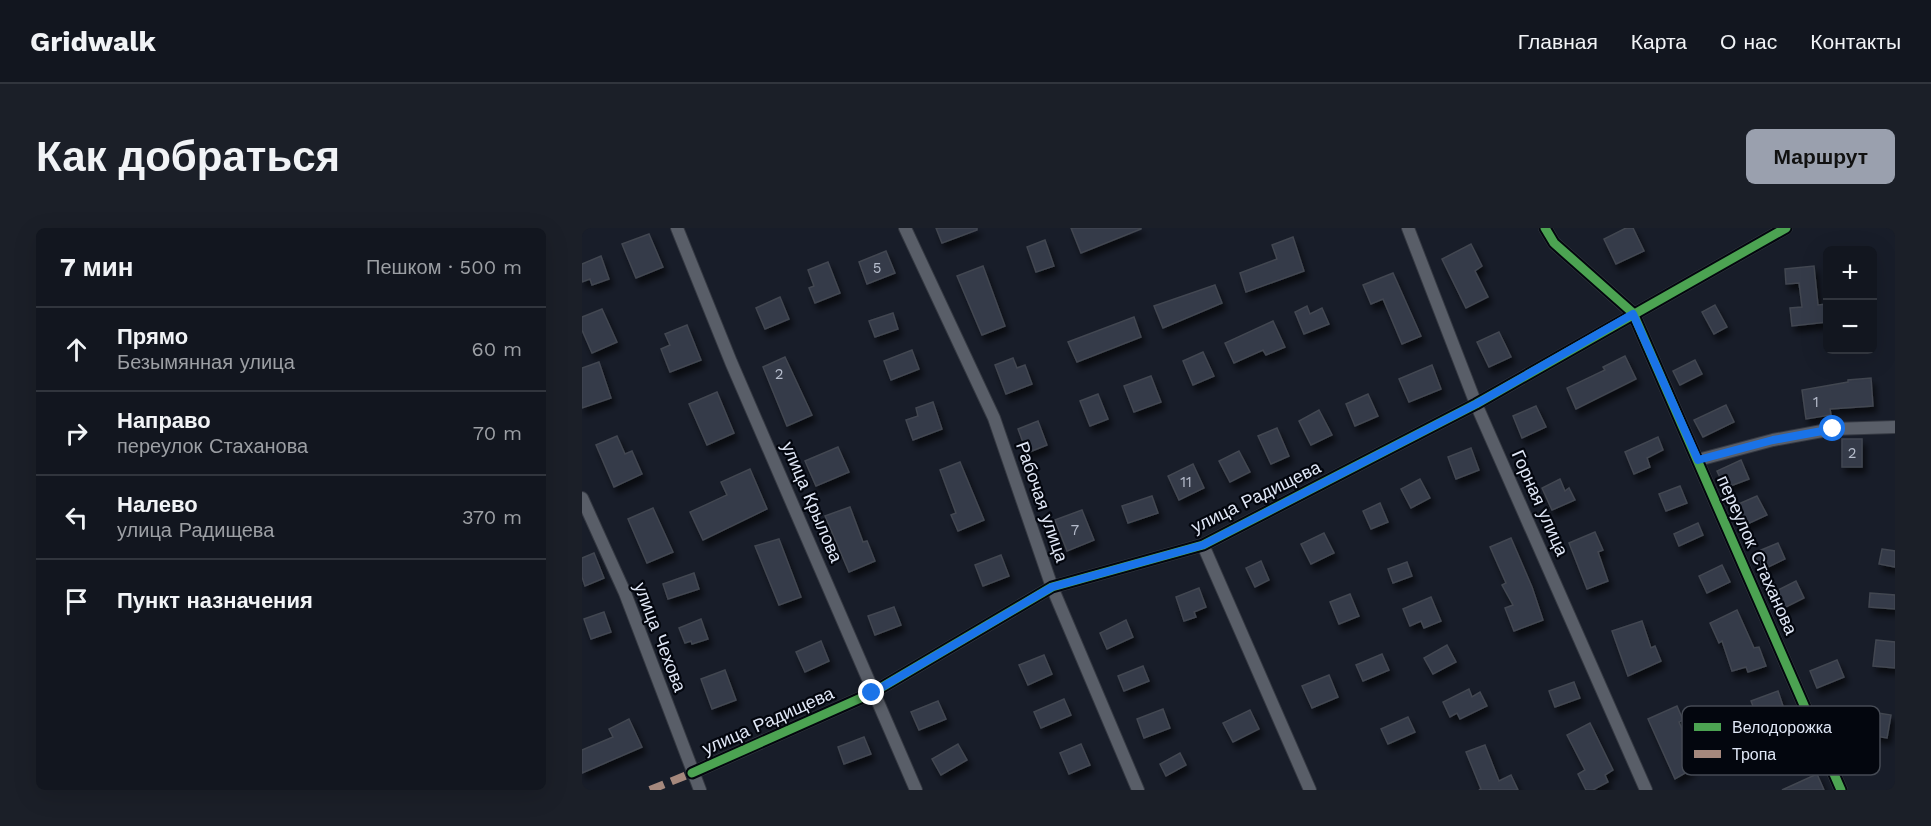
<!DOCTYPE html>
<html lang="ru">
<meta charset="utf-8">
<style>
body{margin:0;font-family:"Work Sans",sans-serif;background:#1b1f28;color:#f1f3f6}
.controls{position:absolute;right:18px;top:18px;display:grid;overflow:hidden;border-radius:9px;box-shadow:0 6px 24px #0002}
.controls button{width:54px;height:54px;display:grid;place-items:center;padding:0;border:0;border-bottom:2px solid #31353d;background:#12161f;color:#f1f3f6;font:30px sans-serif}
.stop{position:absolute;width:18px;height:18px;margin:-14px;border:4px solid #1a73e8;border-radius:50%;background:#fff}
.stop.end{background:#1a73e8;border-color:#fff;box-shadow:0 2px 6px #0008}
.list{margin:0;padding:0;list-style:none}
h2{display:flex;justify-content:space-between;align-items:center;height:78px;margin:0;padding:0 24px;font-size:26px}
h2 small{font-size:20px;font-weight:400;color:#9c9fa4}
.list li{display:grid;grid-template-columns:39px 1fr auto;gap:18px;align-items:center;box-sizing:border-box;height:84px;padding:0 24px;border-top:2px solid #31353d}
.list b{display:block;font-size:22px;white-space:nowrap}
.list p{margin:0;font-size:20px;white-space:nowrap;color:#9c9fa4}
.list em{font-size:20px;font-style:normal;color:#9c9fa4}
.icon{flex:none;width:33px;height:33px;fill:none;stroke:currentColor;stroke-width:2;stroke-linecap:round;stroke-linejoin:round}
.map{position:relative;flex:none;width:1313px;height:562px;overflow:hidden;border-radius:9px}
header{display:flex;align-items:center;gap:36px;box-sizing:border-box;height:84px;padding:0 30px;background:#12161f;border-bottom:2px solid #31353d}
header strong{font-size:28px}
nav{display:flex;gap:33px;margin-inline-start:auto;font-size:21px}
.intro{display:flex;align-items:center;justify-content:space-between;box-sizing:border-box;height:144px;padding:0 36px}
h1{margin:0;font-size:42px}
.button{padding:15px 27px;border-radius:9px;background:#9aa0ae;color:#111;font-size:21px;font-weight:700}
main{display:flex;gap:36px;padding:0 36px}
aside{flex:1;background:#12161f;border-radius:9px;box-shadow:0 6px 24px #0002}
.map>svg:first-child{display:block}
.building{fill:#353a49;stroke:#424751;stroke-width:1.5;filter:url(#shadow)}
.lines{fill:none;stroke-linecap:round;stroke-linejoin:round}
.street-casing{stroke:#353942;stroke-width:14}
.street{stroke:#595e68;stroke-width:12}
.quiet{stroke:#a5887d;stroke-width:8;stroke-dasharray:15 8;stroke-linecap:butt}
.cycleway-casing{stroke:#03060e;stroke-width:13}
.cycleway{stroke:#4ca352;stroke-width:9}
.route{stroke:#1a73e8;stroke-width:8}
.labels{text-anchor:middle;stroke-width:4.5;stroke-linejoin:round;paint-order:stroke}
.number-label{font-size:15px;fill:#b5bccb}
.street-label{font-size:18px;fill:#e0e7f6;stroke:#03060e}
.key{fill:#03060e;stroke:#454a54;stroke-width:1.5}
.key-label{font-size:16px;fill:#e0e7f6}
</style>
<header>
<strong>Gridwalk</strong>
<nav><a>Главная</a><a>Карта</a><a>О нас</a><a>Контакты</a></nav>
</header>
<div class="intro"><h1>Как добраться</h1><a class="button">Маршрут</a></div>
<main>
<aside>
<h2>7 мин<small>Пешком · 500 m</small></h2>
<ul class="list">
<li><svg class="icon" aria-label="ahead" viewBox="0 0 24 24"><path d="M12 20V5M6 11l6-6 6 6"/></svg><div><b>Прямо</b><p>Безымянная улица</p></div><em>60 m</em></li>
<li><svg class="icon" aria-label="right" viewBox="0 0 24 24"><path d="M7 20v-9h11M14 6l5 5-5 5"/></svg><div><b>Направо</b><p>переулок Стаханова</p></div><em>70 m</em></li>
<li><svg class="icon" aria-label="left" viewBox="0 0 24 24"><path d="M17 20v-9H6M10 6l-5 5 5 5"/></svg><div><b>Налево</b><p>улица Радищева</p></div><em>370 m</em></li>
<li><svg class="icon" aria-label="arrive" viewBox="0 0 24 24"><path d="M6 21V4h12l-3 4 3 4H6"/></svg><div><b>Пункт назначения</b></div></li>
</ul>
</aside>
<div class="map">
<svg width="1313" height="562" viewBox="0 0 1313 562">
<defs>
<filter id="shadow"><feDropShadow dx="3.5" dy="6" stdDeviation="3" flood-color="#0009"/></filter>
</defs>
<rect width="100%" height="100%" fill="#181d29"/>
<g class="building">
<polygon points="354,0 395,0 395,2 360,15"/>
<polygon points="489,0 559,0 559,1 499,25"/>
<polygon points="1044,0 1051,0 1062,23 1034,36 1022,11"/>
<polygon points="67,6 81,39 54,50 40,16"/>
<polygon points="711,9 722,43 664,64 658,45 695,31 690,17"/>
<polygon points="463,12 472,38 454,44 445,19"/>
<polygon points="889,16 900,38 893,43 906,69 884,80 860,31"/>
<polygon points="304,23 313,45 285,56 277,34"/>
<polygon points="19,28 27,51 10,57 8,51 0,54 0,36"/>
<polygon points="246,34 258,65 233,75 227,60 232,58 226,42"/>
<polygon points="401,38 423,98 400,107 375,48"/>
<polygon points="1232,38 1236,77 1245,76 1245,94 1210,98 1208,80 1220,79 1217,55 1204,56 1203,41"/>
<polygon points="811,45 839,108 820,116 801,71 789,76 781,57"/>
<polygon points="633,57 640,75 581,100 572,78"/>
<polygon points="198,69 207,91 183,101 174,80"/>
<polygon points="1133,77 1145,99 1132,106 1120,84"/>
<polygon points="725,78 728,86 740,80 747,96 722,106 713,84"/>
<polygon points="20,81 35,114 10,125 0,102 0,89"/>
<polygon points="311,85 316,101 293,109 287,93"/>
<polygon points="552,89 559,109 495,134 486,114"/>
<polygon points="691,93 703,119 684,127 681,122 652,135 643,115"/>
<polygon points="105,97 119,132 88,144 79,121 88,117 83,106"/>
<polygon points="917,104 929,129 907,139 895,114"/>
<polygon points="330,122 337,141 309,152 302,133"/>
<polygon points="621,124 632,148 611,157 601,133"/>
<polygon points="1043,128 1054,151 994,181 985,160 1023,142 1021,139"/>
<polygon points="203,129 230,187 205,198 181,139"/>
<polygon points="431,130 435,140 443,137 450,156 424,166 413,137"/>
<polygon points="1113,132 1120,146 1098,157 1091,143"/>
<polygon points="17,134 29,170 0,180 0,140"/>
<polygon points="850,137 859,161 827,174 817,151"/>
<polygon points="569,148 579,174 552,184 542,158"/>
<polygon points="1289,150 1291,178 1248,181 1249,187 1224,191 1220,162 1266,154 1266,152"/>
<polygon points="135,164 152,205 125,217 107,176"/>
<polygon points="516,166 526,191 508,198 498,173"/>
<polygon points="786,166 796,188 773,198 764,176"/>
<polygon points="351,174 360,201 331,212 324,192 336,188 334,180"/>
<polygon points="1144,177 1152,194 1121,209 1112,192"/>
<polygon points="954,178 964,199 940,210 931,188"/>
<polygon points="737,182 750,207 729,217 717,193"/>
<polygon points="456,193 465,217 445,225 436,201"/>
<polygon points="695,200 707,228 689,236 676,208"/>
<polygon points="35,208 43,226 50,223 60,246 32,259 14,217"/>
<polygon points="1076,209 1081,222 1065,230 1068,239 1052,246 1043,224"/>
<rect x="1260" y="211" width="20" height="28"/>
<polygon points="256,219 267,244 234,258 223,233"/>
<polygon points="889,220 897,242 874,251 866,229"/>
<polygon points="657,223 668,244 648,254 637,233"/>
<polygon points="1159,232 1167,251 1143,260 1135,243"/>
<polygon points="378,234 402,292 376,303 369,287 374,285 358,242"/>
<polygon points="611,236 622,260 597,272 586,248"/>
<polygon points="168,241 185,281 121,312 108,284 145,267 139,254"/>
<polygon points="838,251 848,270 829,280 819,261"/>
<polygon points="978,251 983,263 987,260 993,272 970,282 960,260"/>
<polygon points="1098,258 1105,275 1084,283 1077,266"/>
<polygon points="570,268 576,285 546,295 540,278"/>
<polygon points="1175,268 1185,287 1161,298 1152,278"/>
<polygon points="798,275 806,294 789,301 781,283"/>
<polygon points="268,279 281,314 285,313 293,333 267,344 243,288"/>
<polygon points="71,280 91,324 65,335 46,291"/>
<polygon points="500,282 512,312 485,323 473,292"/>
<polygon points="1116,295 1121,307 1097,318 1092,306"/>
<polygon points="1013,304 1021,322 1016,324 1026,353 1005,361 987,315"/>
<polygon points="742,305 752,325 729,336 719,316"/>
<polygon points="929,310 950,359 961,392 932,403 923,380 931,377 920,357 924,355 908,319"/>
<polygon points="197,311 219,369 197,377 173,318"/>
<polygon points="1196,315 1203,331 1180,342 1172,325"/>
<polygon points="1300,321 1313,323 1313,339 1297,336"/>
<polygon points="12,325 22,350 3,358 0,349 0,330"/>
<polygon points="419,327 427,348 401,358 393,337"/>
<polygon points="679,333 687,352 673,359 664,340"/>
<polygon points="825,334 830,348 811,355 806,341"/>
<polygon points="1140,337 1148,354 1125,365 1117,348"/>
<polygon points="112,345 117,361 86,371 81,356"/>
<polygon points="1214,353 1222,370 1198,382 1190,365"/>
<polygon points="617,360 624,379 612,384 614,389 602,393 594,369"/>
<polygon points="1288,365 1313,367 1313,381 1287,379"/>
<polygon points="768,366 777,388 757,396 748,374"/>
<polygon points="849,369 859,393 842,400 839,393 828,398 821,381"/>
<polygon points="312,379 319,397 293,407 286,388"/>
<polygon points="1155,382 1172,420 1177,419 1184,438 1166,444 1164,439 1150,443 1140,413 1137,415 1128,395"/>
<polygon points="22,384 29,404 9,411 2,391"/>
<polygon points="119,391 126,411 110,416 109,413 103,415 97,400"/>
<polygon points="544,392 551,409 525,421 518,405"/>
<polygon points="1060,393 1069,420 1073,418 1079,433 1046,448 1030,403"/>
<polygon points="1294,412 1313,414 1313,440 1291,438"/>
<polygon points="239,413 247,433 223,444 214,424"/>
<polygon points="865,417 874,434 851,446 842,430"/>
<polygon points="800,426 807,442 781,453 774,437"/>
<polygon points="462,427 470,446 446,457 437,437"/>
<polygon points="1255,432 1262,449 1235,460 1228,443"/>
<polygon points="561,438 567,453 542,463 536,448"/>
<polygon points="143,442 154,472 130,481 119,451"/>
<polygon points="747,447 756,469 730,480 720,458"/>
<polygon points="992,454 998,470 973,479 967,463"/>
<polygon points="887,461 890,469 898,464 905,478 878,491 875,485 868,489 861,474"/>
<polygon points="1196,463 1202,481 1176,491 1169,473"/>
<polygon points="482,471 489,487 459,500 452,484"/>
<polygon points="356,473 364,491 337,502 329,484"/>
<polygon points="1095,478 1101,492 1097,494 1108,520 1100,524 1110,541 1093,551 1066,491"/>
<polygon points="581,481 588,500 562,510 555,491"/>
<polygon points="668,482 677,501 651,514 641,495"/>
<polygon points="1284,483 1309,487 1305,510 1280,506"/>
<polygon points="826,489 833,504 806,516 799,501"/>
<polygon points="47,491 60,519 0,545 0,522 31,509 27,501"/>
<polygon points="1008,495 1031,542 1023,547 1026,554 1011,562 1004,562 996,546 1003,542 985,507"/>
<polygon points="282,509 289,526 262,536 256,519"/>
<polygon points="376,516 385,532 359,547 350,531"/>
<polygon points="499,516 508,537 487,546 478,525"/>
<polygon points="903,517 917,553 929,547 936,562 897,562 899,561 884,524"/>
<polygon points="598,525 604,537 584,548 578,536"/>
<polygon points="1235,546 1242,562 1200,562"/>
</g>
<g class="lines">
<g class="street-casing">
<g id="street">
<polyline points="95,0 149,134 334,562"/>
<polyline points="323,0 412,190 470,359 556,562"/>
<polyline points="826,0 894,176 1064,562"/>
<polyline points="963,0 972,15 1051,85 1259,562"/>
<polyline points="1116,232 1191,212 1251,201 1313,199"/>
<polyline points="0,270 43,365 118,562"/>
<polyline points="621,317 728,562"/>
<polyline points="110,545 290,465 470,359 621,317 894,176 1204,0"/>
</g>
</g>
<use href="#street" class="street"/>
<polyline class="quiet" points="68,562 110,545"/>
<g class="cycleway-casing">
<g id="cycleway">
<polyline points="963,0 972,15 1051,85 1259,562"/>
<polyline points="110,545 290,465 470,359 621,317 894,176 1204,0"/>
</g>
</g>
<use href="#cycleway" class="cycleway"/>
</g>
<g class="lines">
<polyline class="route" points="290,465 470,359 621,317 894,176 1051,86 1116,232 1191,212 1251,201"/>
</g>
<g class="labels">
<g class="number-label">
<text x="295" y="45">5</text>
<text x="197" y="151">2</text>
<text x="1234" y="179">1</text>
<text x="1270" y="230">2</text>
<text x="604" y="259">11</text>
<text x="493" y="307">7</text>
</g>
<g class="street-label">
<text transform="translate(674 269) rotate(-26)" y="6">улица Радищева</text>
<text transform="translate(230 274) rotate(67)" y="6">улица Крылова</text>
<text transform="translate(460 274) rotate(71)" y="6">Рабочая улица</text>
<text transform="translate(958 275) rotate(66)" y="6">Горная улица</text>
<text transform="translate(1175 327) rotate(66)" y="6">переулок Стаханова</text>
<text transform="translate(78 409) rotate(69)" y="6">улица Чехова</text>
<text transform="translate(186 493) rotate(-24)" y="6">улица Радищева</text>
</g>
</g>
<rect x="1100" y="478" width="198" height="69" rx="9" class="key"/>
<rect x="1112" y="495" width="27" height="8" fill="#4ca352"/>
<rect x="1112" y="522" width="27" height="8" fill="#a5887d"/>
<g class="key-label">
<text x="1150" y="505">Велодорожка</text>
<text x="1150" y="532">Тропа</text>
</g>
</svg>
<div class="controls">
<button>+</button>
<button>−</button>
</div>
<div class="stop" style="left:1251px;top:201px"></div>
<div class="stop end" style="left:290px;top:465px"></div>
</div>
</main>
